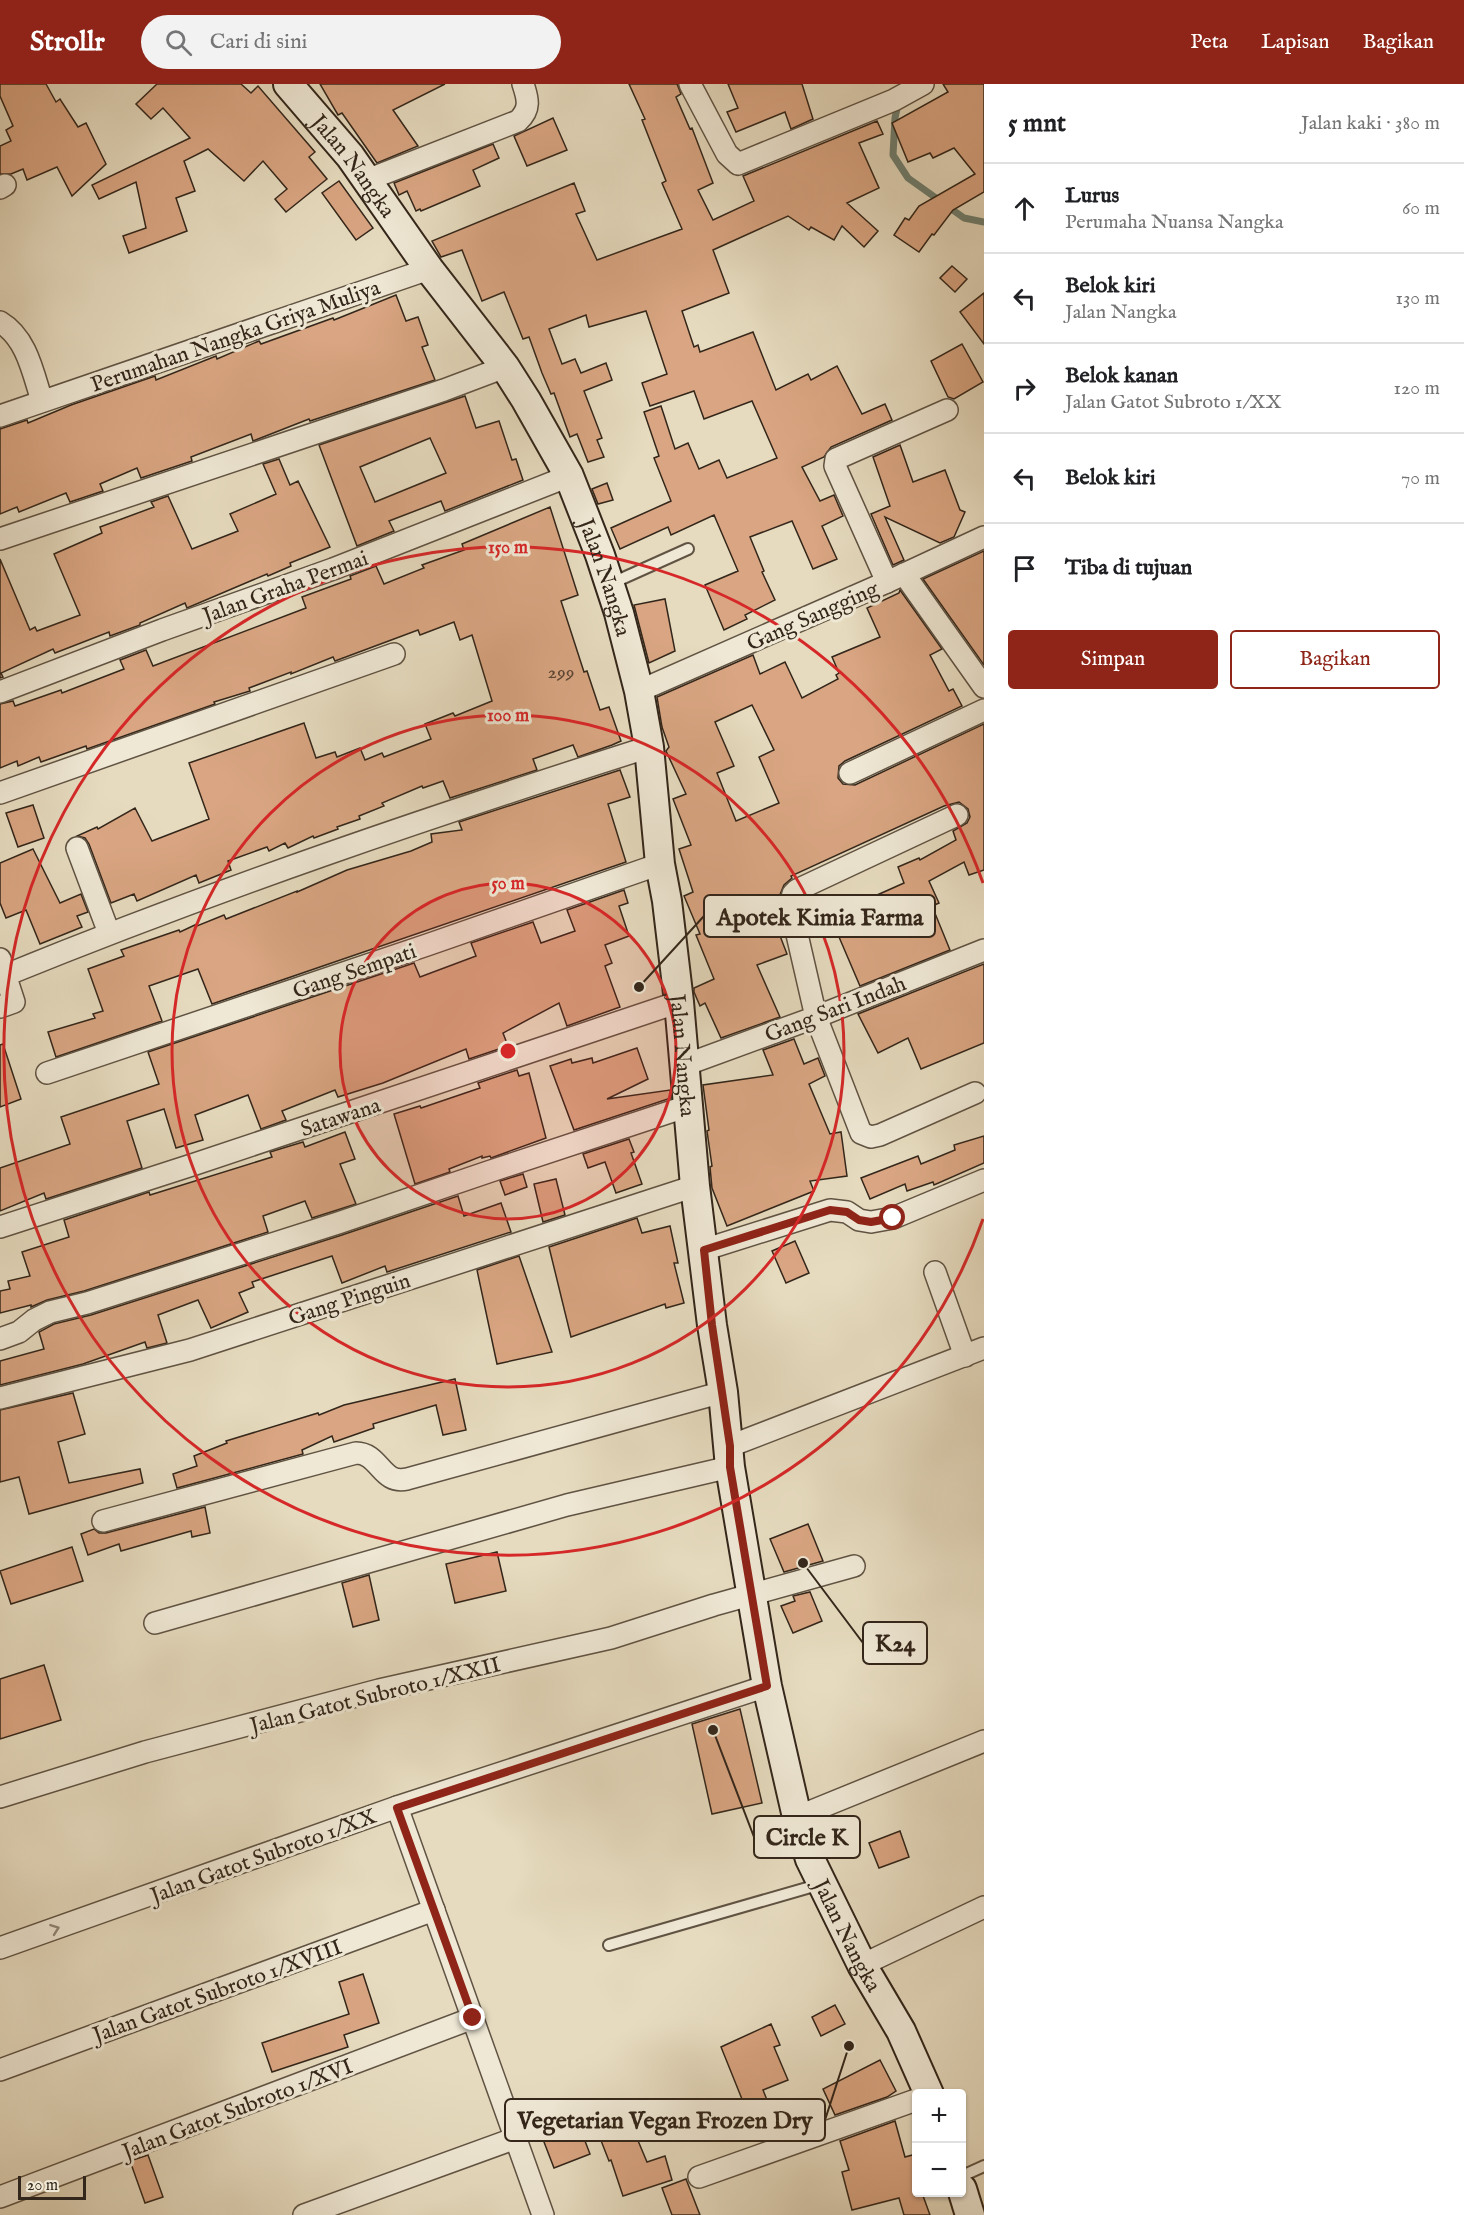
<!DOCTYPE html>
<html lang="id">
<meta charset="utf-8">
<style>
body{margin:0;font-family:"IM FELL English",serif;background:#f2f2f2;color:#202124}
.controls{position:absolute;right:18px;bottom:18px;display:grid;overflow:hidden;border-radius:6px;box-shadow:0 2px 4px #0004}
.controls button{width:54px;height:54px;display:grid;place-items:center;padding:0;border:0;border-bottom:2px solid #e0e0e0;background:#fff;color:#202124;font:30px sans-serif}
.scale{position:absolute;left:18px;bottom:15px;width:68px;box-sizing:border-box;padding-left:6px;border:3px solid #33261a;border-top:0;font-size:16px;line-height:21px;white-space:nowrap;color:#33261a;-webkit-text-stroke:4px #efe8d5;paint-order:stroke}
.stop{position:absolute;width:18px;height:18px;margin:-14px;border:4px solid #8f2418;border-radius:50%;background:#fff}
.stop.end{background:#8f2418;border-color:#fff;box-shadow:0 2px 6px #0008}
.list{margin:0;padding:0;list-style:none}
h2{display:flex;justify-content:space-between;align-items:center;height:78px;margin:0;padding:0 24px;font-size:26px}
h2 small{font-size:20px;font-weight:400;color:#757577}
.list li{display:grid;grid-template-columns:39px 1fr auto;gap:18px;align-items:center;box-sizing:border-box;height:90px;padding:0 24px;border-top:2px solid #e0e0e0}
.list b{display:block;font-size:22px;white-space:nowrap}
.list p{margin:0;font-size:20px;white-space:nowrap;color:#757577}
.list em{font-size:20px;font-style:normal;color:#757577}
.actions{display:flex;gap:12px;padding:18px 24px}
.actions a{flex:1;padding:14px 0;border:2px solid #8f2418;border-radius:6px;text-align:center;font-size:21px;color:#8f2418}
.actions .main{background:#8f2418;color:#fff}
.icon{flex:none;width:33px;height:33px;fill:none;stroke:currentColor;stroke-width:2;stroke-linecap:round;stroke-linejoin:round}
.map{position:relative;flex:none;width:984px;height:2131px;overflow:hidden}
header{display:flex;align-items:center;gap:36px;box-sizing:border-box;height:84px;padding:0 30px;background:#8f2418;color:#fff}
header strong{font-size:28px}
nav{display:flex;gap:33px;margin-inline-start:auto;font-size:21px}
.search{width:420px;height:54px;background:#f2f2f2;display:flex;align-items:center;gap:15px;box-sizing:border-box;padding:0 21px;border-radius:33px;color:#757577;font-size:22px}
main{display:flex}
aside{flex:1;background:#fff}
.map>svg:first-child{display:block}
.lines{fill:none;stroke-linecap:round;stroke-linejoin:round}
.stream{stroke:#6f8072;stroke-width:7}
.building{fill:#d9a582;stroke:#33261a;stroke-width:1.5;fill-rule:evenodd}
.lane-casing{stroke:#605343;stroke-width:14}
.street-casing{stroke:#605343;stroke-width:24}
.secondary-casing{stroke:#33261a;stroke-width:32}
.lane{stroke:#efe8d5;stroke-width:10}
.street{stroke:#efe8d5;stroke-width:21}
.secondary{stroke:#efe8d5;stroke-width:28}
.oneway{stroke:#918778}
.route{stroke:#8f2418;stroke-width:8}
.ring{fill:none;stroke:#d62828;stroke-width:3}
.labels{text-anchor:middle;stroke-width:6;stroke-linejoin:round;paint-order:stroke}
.number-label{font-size:20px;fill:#5c4634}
.street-label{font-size:22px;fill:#33261a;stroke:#efe8d5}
.centre{fill:#d62828;stroke:#efe8d5;stroke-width:3}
.ring-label{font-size:18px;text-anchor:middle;font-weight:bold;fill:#d62828;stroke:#efe8d5;stroke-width:6;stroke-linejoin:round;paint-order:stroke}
.leader{fill:none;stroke:#33261a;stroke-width:2}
.callout-dot{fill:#33261a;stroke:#efe8d5;stroke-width:2}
.callout{fill:#efe8d5;stroke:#33261a;stroke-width:2}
.callout-label{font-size:24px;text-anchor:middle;font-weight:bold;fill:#33261a}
</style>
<header>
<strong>Strollr</strong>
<div class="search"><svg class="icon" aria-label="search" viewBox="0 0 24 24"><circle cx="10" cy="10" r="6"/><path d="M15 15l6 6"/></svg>Cari di sini</div>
<nav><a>Peta</a><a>Lapisan</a><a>Bagikan</a></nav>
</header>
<main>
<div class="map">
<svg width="984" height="2131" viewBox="0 0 984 2131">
<rect width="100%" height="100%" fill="#e6dbbf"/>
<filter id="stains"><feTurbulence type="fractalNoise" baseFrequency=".00333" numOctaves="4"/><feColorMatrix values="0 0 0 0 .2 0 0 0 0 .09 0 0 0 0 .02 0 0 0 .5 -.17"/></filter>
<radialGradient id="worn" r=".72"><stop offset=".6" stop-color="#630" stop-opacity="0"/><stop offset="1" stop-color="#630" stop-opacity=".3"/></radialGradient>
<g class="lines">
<polyline class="stream" points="898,20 895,34 893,71 908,94 964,134 984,138"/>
</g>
<g class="building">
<polygon points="0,0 46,0 56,18 60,15 78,43 86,39 106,80 72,112 57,83 27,96 23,85 11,90 0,90 0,62 11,57 6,46 13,42 0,12"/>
<polygon points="157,0 241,0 251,9 258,2 315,68 309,73 327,95 286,128 275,115 287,105 263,77 244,97 208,65 184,77 195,107 176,114 187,147 129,169 123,152 146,144 136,98 99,115 92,101 190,54 163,24 151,35 136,20"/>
<polygon points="320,0 445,0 393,26 418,62 377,79 342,29 338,31"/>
<polygon points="629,0 677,0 681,10 676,13 690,45 692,44 713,99 698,106 713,136 754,117 743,92 877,37 883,50 859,59 879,104 847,119 878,147 864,163 842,142 834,156 811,143 809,146 788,132 713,166 729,209 682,227 694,263 698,261 700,268 753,248 776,306 808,290 811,296 837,282 862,330 885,320 892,336 831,363 824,373 802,383 820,417 834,411 843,432 822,442 837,475 813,485 792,437 750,453 764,487 762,488 775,516 745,531 747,535 724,546 705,501 738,487 714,431 671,451 668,443 620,465 611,444 671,417 654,374 659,372 644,328 661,322 675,365 688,359 699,385 719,376 727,394 777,374 752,317 704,335 694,307 650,322 642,299 667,290 646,227 589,243 586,231 549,245 562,280 575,275 581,289 606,279 612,296 584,307 602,354 597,356 604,373 588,378 577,350 570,353 554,309 551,310 542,289 529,253 523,255 504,208 482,217 462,166 441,173 432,157 574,99 585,127 576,130 597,176 682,145 662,99 666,97 642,36 645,35"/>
<polygon points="728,0 802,0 813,35 791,45 785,28 736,48 727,28 738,24"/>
<polygon points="943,0 984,0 984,108 953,126 934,151 932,150 919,168 894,151 905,134 909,136 919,122 975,90 954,64 933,74 930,69 908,78 892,39 948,8"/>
<polygon points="553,34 567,66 527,82 514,52"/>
<polygon points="493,60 499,74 473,86 480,102 421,127 420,125 416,127 407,107 399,111 394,99"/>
<polygon points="339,97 373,144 356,156 322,109"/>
<polygon points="952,182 967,195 955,208 940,194"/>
<polygon points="984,209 984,260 960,228"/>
<polygon points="396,211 406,237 418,233 428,261 422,263 435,296 310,337 309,335 253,357 251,350 191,373 192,377 141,394 137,384 100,400 103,407 70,418 66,409 19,428 17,423 0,430 0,345 27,336 28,339 71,321 155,292 156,296 216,272 217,275 259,257 261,260 333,234 334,236"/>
<polygon points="962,260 983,298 954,315 948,313 931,277"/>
<path d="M 465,312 L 476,344 L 499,337 L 512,376 L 516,375 L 523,396 L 445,427 L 441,417 L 389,437 L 394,447 L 357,462 L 319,361 ZM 430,354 L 446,389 L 375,418 L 360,383 Z"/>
<polygon points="900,361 913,398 945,386 960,426 965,428 954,453 940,459 885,433 904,476 893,481 871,430 890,422 873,373"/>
<polygon points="279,375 290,401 298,397 330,463 290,479 291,482 268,492 267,490 187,524 185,519 140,539 140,541 110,552 109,548 55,569 53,565 1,589 3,593 0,594 0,475 30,546 35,543 37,547 80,531 54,470 102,449 100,443 154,423 151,418 168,412 192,465 238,447 230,430 276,410 263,380"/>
<polygon points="607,399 613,416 598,420 592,405"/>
<polygon points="550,423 578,511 561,517 584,588 587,587 600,626 609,623 621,657 612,661 578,673 573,661 533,675 537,686 450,714 443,697 423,704 422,702 382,719 384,722 359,732 360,735 337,743 338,745 314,754 313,752 288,764 285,759 269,767 267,763 228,777 231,786 199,799 196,791 137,817 134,810 111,819 89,760 85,754 77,752 97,743 98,745 135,724 152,757 209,735 189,679 304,639 316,674 335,668 337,673 360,664 365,676 382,669 384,673 431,655 425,640 453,629 455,632 492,617 472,551 460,556 454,538 420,551 418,546 335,577 333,573 291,590 291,588 249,604 250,607 214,618 215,620 87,665 86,662 41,678 39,673 18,682 17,677 0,684 0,620 13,617 15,622 61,606 62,609 124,585 120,576 146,566 153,582 306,524 302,513 351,495 350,492 376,482 384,500 424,484 422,481 464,466 462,460"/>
<polygon points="984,467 984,581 923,495"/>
<path d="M 900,506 L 942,565 L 930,571 L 949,607 L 953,605 L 962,622 L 845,677 L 839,682 L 838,694 L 843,700 L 855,701 L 984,640 L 984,786 L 969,791 L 964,778 L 929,797 L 939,819 L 932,822 L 950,866 L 860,902 L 830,832 L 904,799 L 898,783 L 919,774 L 920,776 L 956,756 L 953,747 L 967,739 L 970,733 L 968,725 L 959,718 L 944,722 L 791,792 L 792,794 L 784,801 L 779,813 L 767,818 L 787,870 L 757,881 L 780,933 L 721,954 L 705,919 L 700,922 L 694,908 L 694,904 L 714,895 L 696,851 L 700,850 L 684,812 L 693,808 L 679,765 L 691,761 L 673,715 L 686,710 L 666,667 L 669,663 L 662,643 L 657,613 L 753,571 L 760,590 L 785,578 L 802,614 L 838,595 L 836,591 L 839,589 L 832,573 L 880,553 L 867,524 L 899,509 ZM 752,621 L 774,666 L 759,673 L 779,719 L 736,737 L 717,689 L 734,682 L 715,638 Z"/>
<polygon points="665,515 675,567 649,579 634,521"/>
<polygon points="620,686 630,713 608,720 626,778 212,920 198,885 149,902 162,937 56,973 48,948 95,934 93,930 103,927 88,885 124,872 121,866 179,846 180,848 197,840 197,842 224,831 226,835 297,807 297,808 347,786 411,767 432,758 431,750 462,746 459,738"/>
<polygon points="33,721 44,754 18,763 6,729"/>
<polygon points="33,765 60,819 81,810 88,828 77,832 82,843 40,860 26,826 6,834 0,819 0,779"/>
<polygon points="624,806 628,819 619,822 629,852 605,861 612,879 605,882 620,923 567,942 559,919 503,949 508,962 469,975 466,965 383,999 338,1013 335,1006 282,1027 286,1036 261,1045 248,1011 195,1031 203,1056 176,1064 164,1025 127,1037 142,1084 46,1115 44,1109 0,1127 0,1084 70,1060 61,1033 159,1000 148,968 414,879 420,893 476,872 471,859 533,838 541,859 575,847 567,826"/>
<polygon points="984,880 984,959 921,985 908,954 878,969 858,930"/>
<polygon points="794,955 804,980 818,974 825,992 809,1000 830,1050 841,1048 847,1092 810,1097 814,1107 727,1142 712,1104 710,1083 712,1082 707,1047 709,1046 703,1001 773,991 763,966"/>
<polygon points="3,960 21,1015 0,1023 0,961"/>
<polygon points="637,964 648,995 607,1015 670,1006 671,1014 574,1046 550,982 571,975 572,979 592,974 593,979"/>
<polygon points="517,986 519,992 529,989 546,1054 491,1074 490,1072 482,1074 482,1072 449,1085 450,1088 415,1100 394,1030 420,1022 421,1024 480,1004 478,999"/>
<polygon points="345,1048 355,1075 340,1080 356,1120 312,1134 305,1117 263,1132 268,1148 84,1207 47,1216 31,1223 31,1221 0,1229 0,1207 10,1205 8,1197 30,1192 22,1168 69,1153 64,1136 149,1108 150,1111 272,1073 270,1068 293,1061 303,1058 305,1063"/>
<polygon points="984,1052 984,1079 934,1101 933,1098 907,1107 905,1100 870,1115 861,1094 918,1072 921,1080 955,1066 954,1061"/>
<polygon points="629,1055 634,1068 631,1069 642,1100 616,1109 605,1078 588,1084 583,1070"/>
<polygon points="523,1090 527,1103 505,1111 500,1097"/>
<polygon points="556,1095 565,1131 543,1138 534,1100"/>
<polygon points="458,1112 464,1132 501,1119 511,1148 387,1188 385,1182 342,1199 332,1172 252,1198 254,1203 239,1209 248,1228 211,1244 198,1216 158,1231 167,1259 147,1264 145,1258 83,1280 0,1301 0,1277 44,1265 39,1248 54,1240 91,1231 342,1151"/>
<polygon points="637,1134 642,1149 670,1142 678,1179 674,1179 684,1219 666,1224 665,1220 571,1253 549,1163"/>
<polygon points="795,1157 809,1189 786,1199 772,1167"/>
<polygon points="519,1172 552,1268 497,1280 477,1186"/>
<polygon points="455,1295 466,1346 443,1351 436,1321 373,1340 374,1344 334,1358 332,1352 302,1366 303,1370 177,1404 173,1390 197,1382 194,1372 227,1359 226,1357 318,1329 319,1331 344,1321"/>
<polygon points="73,1309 85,1350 58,1358 69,1399 140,1385 143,1399 29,1430 19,1393 0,1398 0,1326"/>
<polygon points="205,1423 210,1449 192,1453 191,1447 121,1467 119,1460 88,1471 81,1450 94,1445 99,1449 106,1449"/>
<polygon points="808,1440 823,1477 784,1488 770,1455"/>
<polygon points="72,1463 83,1497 11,1520 0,1487"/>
<polygon points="497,1468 506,1507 455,1519 446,1480"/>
<polygon points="369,1491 379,1536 353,1543 342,1499"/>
<polygon points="810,1508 822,1537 793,1549 781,1522 795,1517 793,1512"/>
<polygon points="44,1581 61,1636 0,1655 0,1595"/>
<polygon points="740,1625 762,1719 712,1730 692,1640"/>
<polygon points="900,1747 909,1773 879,1784 869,1759"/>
<polygon points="363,1890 379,1939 344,1951 348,1963 272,1988 262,1959 349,1930 339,1898"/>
<polygon points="835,1921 845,1940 821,1952 812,1933"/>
<polygon points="771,1940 780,1961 774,1963 788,1996 763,2006 771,2026 750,2035 721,1963"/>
<polygon points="880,1976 896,2007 887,2013 835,2031 823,2005"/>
<polygon points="575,2031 590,2070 554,2084 539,2045"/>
<polygon points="895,2037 905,2073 916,2070 916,2109 922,2109 930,2131 904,2131 899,2114 852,2126 842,2088 849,2086 840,2057"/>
<polygon points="631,2040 647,2078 665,2072 672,2096 623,2112 611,2076 609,2077 600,2054"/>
<polygon points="148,2071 163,2113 145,2119 130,2077"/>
<polygon points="686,2095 700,2131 672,2131 662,2104"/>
</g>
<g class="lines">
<g class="lane-casing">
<g id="lane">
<polyline points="610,500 688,465"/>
<polyline points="609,1861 821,1800"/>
<polyline points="962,2092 984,2082"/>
</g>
</g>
<g class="street-casing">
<g id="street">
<polyline points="690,0 727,70 738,80 894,16 923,0"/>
<path d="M 367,96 L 518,37 C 531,25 528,15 523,0"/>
<polyline points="0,104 5,101"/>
<path d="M 0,238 C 27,254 33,289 42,317"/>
<polyline points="0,332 429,185"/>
<polyline points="0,455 444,306 505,283"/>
<polyline points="904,490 984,603"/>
<polyline points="887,498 835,382 836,375 947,326"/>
<polyline points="639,607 887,498 984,453"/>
<polyline points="0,608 162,546 333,485 569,392"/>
<polyline points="850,689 984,626"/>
<polyline points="0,709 394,570"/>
<polyline points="957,731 797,806 793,810 790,820 816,933 861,1049 871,1053 880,1051 975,1009"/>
<polyline points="77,764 109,849"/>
<polyline points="0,875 14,918 0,923"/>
<path d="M 6,891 C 217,805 432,732 649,663"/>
<polyline points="685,981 816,933 984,866"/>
<polyline points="47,989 427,861 660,780"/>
<polyline points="0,1143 195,1080 679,918"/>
<polyline points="703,1166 830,1126 847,1128 859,1136 871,1138 893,1134 984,1096"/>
<polyline points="935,1188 965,1272"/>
<polyline points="0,1255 19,1248 34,1236 50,1228 87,1219 338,1139 491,1087 688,1022"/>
<polyline points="0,1314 190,1266 695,1102"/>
<polyline points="730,1362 984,1264"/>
<path d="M 103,1437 L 356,1369 C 380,1369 381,1401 407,1395 L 723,1308"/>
<polyline points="155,1539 567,1421 730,1383"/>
<polyline points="0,1713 145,1668 379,1606 611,1554 714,1521 854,1482"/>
<polyline points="397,1723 543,2131"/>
<polyline points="797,1733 984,1657"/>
<polyline points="0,1864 397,1723 767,1602"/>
<polyline points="862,1881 984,1823"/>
<polyline points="0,1986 434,1826"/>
<polyline points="699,2093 916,2016"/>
<polyline points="0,2113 473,1934"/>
<polyline points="304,2131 516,2054"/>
</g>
</g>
<g class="secondary-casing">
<g id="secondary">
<path id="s1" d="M 288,0 L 350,72 L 429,185 L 505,283 L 526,316 L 569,392 L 600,471 L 619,529 L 639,607 L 649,663 L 660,780 L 667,817 L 679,918 L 695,1102 L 712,1241 L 723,1308 L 730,1383 L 767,1602 L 797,1733 L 810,1775 L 862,1881 L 901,1947 L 929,2010"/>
<polyline points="962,2105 970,2131"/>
</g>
</g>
<use href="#lane" class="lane"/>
<use href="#street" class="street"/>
<use href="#secondary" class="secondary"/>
</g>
<defs><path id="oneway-chevron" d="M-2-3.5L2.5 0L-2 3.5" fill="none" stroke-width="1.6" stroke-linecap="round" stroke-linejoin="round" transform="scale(1.5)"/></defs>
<use class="oneway" href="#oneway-chevron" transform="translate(55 1845) rotate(-20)"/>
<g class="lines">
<polyline class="route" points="473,1934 397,1724 767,1602 730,1383 730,1362 712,1241 704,1166 830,1126 847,1128 859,1136 871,1138 893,1134"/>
</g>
<circle cx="508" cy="967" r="168" fill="#d62828" fill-opacity=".12"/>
<g class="ring">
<circle cx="508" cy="967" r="168"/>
<circle cx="508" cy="967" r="336"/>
<path d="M983 1135A504 504 0 1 1 983 799"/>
</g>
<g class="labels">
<g class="number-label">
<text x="561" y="594">299</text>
</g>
<g class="street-label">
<text dy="8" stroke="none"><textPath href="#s1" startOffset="105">Jalan Nangka</textPath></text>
<text transform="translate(235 251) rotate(-19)" y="8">Perumahan Nangka Griya Muliya</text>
<text dy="8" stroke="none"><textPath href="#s1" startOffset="591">Jalan Nangka</textPath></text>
<text transform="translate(285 502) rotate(-20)" y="8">Jalan Graha Permai</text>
<text transform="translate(812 531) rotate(-24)" y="8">Gang Sangging</text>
<text transform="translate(354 886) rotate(-19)" y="8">Gang Sempati</text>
<text transform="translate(835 924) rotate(-21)" y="8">Gang Sari Indah</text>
<text dy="8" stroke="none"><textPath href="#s1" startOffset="1077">Jalan Nangka</textPath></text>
<text transform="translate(340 1032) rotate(-18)" y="8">Satawana</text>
<text transform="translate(349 1214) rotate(-18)" y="8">Gang Pinguin</text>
<text transform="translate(375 1610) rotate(-14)" y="8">Jalan Gatot Subroto 1/XXII</text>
<text transform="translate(263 1771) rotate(-20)" y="8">Jalan Gatot Subroto 1/XX</text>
<text dy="8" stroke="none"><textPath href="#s1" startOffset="1977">Jalan Nangka</textPath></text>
<text transform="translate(217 1906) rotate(-20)" y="8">Jalan Gatot Subroto 1/XVIII</text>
<text transform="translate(237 2024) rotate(-21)" y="8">Jalan Gatot Subroto 1/XVI</text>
</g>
</g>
<circle cx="508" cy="967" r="9" class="centre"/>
<g class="ring-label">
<text x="508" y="469">150 m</text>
<text x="508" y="637">100 m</text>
<text x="508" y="805">50 m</text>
</g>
<path class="leader" d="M639 903L704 832M803 1479L863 1559M713 1646L754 1753M849 1962L825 2036"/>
<g class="callout-dot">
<circle cx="639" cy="903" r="6"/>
<circle cx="803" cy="1479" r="6"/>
<circle cx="713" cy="1646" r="6"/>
<circle cx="849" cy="1962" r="6"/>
</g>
<g class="callout">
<rect x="704" y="811" width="231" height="42" rx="6"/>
<rect x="863" y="1538" width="64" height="42" rx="6"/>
<rect x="754" y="1732" width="106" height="42" rx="6"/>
<rect x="505" y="2015" width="320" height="42" rx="6"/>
</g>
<g class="callout-label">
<text x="820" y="841">Apotek Kimia Farma</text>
<text x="895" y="1567">K24</text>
<text x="807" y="1761">Circle K</text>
<text x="665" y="2044">Vegetarian Vegan Frozen Dry</text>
</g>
<rect width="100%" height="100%" filter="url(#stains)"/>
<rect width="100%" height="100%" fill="url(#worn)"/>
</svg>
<div class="controls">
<button>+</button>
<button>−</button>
</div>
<div class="scale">20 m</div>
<div class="stop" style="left:893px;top:1134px"></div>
<div class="stop end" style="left:473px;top:1934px"></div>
</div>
<aside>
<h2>5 mnt<small>Jalan kaki · 380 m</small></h2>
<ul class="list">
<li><svg class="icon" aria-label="ahead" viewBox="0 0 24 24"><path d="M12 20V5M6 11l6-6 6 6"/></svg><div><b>Lurus</b><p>Perumaha Nuansa Nangka</p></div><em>60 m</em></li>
<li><svg class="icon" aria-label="left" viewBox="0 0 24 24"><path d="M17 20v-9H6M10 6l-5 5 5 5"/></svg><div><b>Belok kiri</b><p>Jalan Nangka</p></div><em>130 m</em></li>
<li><svg class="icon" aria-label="right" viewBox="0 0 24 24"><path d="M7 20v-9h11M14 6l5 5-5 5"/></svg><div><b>Belok kanan</b><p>Jalan Gatot Subroto 1/XX</p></div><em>120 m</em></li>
<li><svg class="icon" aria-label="left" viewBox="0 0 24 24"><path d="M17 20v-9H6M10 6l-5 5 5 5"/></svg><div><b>Belok kiri</b></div><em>70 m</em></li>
<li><svg class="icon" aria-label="arrive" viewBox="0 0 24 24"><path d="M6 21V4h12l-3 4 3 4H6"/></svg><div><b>Tiba di tujuan</b></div></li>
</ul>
<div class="actions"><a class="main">Simpan</a><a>Bagikan</a></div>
</aside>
</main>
